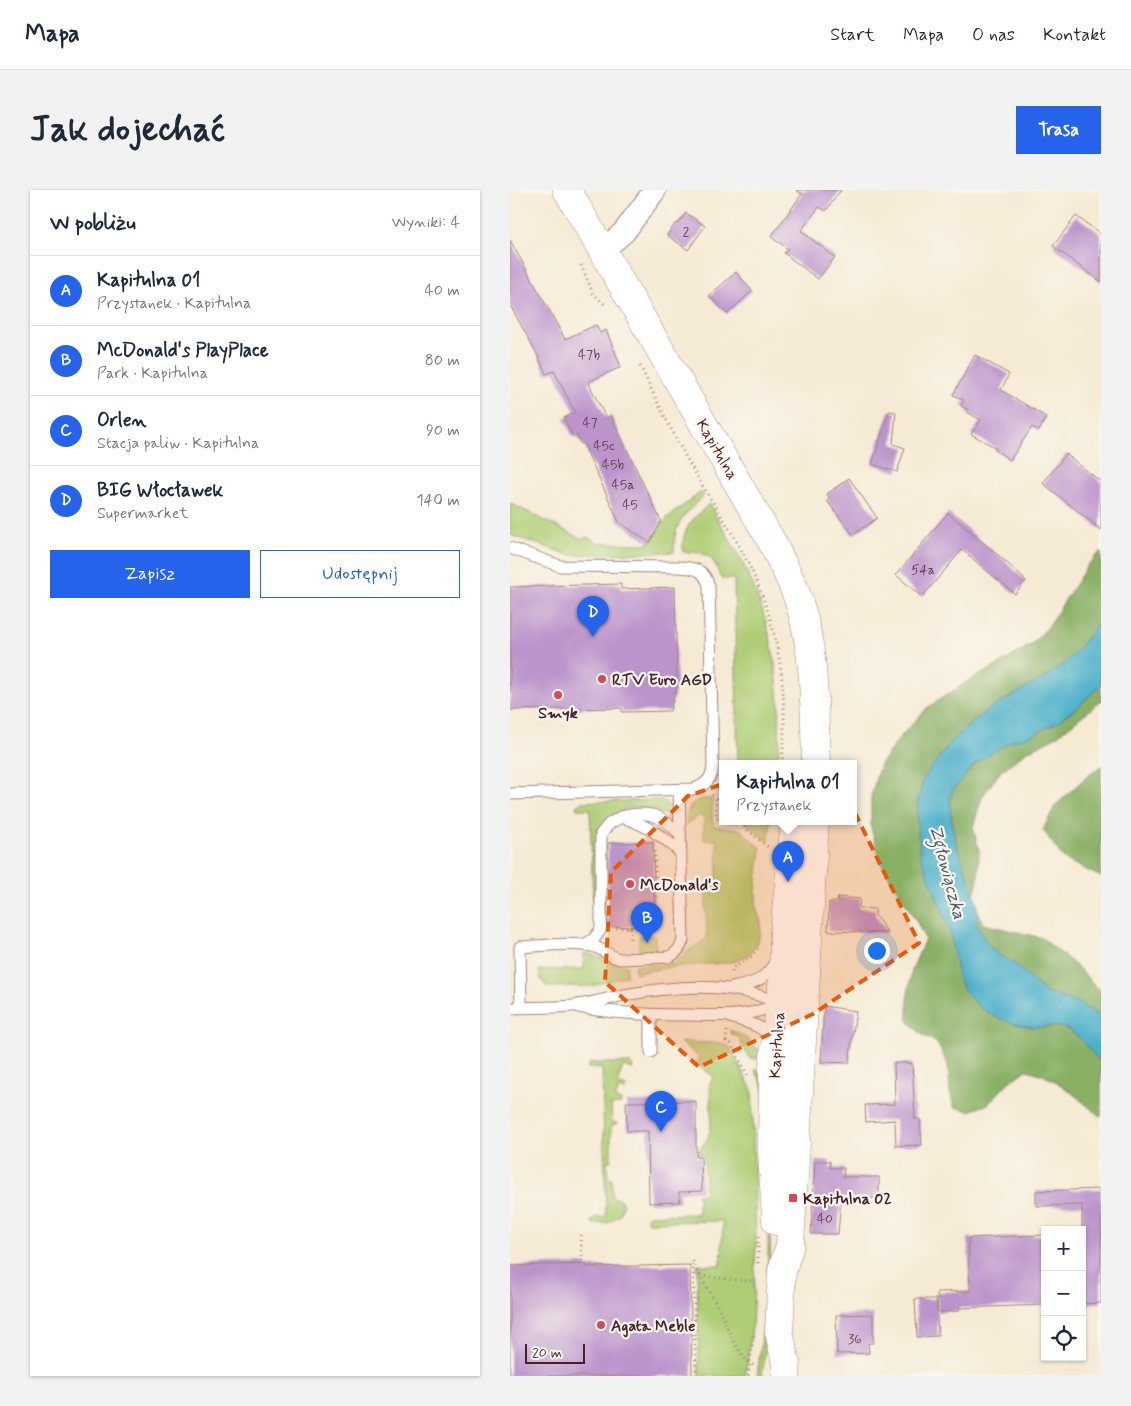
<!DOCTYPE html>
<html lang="pl">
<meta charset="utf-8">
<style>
body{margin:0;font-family:Mynerve,sans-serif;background:#f2f2f3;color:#1f2937}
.controls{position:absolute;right:15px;bottom:15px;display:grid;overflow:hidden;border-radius:0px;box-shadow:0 1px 4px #0004}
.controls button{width:45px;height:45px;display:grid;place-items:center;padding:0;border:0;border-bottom:1px solid #e0e1e3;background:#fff;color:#1f2937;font:25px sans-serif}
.scale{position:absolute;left:15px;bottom:12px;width:60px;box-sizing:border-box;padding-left:5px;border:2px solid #4a1f2b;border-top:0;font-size:14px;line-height:18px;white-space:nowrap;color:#4a1f2b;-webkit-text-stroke:4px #fbf7ec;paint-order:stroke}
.you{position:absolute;left:366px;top:760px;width:18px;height:18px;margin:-12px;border:4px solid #fff;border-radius:50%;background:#1a73e8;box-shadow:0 0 0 8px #1a73e833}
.badge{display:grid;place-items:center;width:32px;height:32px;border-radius:50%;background:#2563eb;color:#fff;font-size:16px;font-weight:700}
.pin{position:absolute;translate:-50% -41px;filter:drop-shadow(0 1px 2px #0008)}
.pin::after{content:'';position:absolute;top:26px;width:18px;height:15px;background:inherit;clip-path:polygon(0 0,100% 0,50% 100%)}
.popup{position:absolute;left:209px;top:570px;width:138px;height:65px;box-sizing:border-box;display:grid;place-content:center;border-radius:0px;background:#fff;filter:drop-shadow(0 1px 4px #0005);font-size:16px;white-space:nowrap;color:#747a83}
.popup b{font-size:19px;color:#1f2937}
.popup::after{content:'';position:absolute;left:50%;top:100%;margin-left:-10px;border:10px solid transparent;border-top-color:#fff}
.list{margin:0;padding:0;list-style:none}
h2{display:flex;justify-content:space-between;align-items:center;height:65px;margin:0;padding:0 20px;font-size:21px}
h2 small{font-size:16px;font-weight:400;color:#747a83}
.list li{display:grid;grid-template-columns:32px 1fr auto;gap:15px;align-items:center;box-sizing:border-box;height:70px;padding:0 20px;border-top:1px solid #e0e1e3}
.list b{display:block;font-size:19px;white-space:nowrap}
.list p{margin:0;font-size:16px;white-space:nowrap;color:#747a83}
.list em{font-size:16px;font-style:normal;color:#747a83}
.actions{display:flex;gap:10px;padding:15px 20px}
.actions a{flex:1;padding:11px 0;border:1px solid #2563eb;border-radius:0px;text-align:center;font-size:18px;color:#2563eb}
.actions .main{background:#2563eb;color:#fff}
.icon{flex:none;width:28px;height:28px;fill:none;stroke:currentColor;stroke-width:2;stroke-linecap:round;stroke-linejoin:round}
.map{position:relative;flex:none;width:591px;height:1186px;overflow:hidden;border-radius:0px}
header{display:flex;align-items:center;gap:30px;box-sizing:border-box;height:70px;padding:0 25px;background:#fff;border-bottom:1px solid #e0e1e3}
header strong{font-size:24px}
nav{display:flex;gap:28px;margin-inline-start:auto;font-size:18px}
.intro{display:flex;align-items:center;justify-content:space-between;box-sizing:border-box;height:120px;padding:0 30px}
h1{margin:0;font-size:35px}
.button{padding:12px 22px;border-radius:0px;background:#2563eb;color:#fff;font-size:18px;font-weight:700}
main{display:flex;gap:30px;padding:0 30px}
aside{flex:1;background:#fff;border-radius:0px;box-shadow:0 1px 4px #0004}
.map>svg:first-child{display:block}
.green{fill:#aecd74;stroke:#7c7650}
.forest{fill:#8ab066;stroke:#6a6848}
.water{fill:#4bb0ca;stroke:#4a687a}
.building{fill:#bc94cc}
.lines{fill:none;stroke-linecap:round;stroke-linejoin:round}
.lane-casing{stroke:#a08480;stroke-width:13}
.street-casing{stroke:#a08480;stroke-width:24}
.secondary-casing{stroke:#a08480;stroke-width:29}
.path{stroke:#a08480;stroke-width:3;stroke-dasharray:1 4;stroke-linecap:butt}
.lane{stroke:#fff;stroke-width:11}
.street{stroke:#fff;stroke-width:22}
.secondary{stroke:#fff;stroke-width:28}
.marked{fill:#e8590c;fill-opacity:0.2;stroke:#e8590c;stroke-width:4;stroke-dasharray:10 6;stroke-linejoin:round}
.poi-dot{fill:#d1495b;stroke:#fbf7ec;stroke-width:2}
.labels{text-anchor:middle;stroke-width:4.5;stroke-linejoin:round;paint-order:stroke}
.number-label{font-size:14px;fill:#663c53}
.street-label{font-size:16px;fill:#4a1f2b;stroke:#fbf7ec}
.poi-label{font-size:16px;font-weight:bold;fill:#4a1f2b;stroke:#fbf7ec;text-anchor:start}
.water-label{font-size:18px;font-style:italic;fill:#4a596b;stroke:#fbf7ec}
</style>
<header>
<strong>Mapa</strong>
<nav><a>Start</a><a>Mapa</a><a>O nas</a><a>Kontakt</a></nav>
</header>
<div class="intro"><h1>Jak dojechać</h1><a class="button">Trasa</a></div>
<main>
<aside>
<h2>W pobliżu<small>Wyniki: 4</small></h2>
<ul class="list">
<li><span class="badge">A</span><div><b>Kapitulna 01</b><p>Przystanek · Kapitulna</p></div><em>40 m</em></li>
<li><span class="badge">B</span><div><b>McDonald's PlayPlace</b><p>Park · Kapitulna</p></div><em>80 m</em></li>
<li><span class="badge">C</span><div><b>Orlen</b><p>Stacja paliw · Kapitulna</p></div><em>90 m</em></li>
<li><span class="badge">D</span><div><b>BIG Włocławek</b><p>Supermarket</p></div><em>140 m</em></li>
</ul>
<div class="actions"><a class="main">Zapisz</a><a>Udostępnij</a></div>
</aside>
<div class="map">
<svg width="591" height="1186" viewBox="0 0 591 1186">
<rect width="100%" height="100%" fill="#fbf7ec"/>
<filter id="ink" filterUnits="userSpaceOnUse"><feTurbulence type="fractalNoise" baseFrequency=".02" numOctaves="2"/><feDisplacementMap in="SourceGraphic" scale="10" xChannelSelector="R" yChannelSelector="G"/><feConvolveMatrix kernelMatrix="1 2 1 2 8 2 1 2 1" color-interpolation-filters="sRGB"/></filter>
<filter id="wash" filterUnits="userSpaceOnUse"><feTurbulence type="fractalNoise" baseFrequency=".0096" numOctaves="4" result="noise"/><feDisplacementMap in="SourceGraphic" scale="20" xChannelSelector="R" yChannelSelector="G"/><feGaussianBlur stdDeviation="1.12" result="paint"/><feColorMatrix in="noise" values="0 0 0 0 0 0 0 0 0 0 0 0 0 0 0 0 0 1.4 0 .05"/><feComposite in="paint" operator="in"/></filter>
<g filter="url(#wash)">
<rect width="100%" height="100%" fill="#f5ead4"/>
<g class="green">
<path d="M 191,302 L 194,306 C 174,324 163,334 164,362 L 60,365 L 0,345 L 0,313 L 72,349 L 77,347 L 89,353 L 139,354 L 157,328 Z"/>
<path d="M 199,314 C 217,345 236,375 248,408 C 268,462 272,517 268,573 L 228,573 L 224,389 L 215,389 L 210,387 C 203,364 196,362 173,362 C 172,337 182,330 199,314 Z"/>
<path d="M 193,609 L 202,609 L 202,628 L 204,636 L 229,639 L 251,658 C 249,677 245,697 246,715 C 246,724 252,727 251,737 C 246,779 213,772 183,775 C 164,777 145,779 126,783 L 124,775 L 163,774 L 170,769 L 176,762 L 197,749 L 195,695 L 207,694 L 207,681 L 208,680 L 207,650 L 194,650 L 194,626 L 189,626 L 177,634 C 177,622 178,612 193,609 Z"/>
<path d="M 151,610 C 160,614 163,620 163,629 C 156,627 151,622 144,620 C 123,612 99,622 88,640 L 87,702 L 83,713 L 80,619 L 67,619 L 66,616 L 72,612 Z"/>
<polygon points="234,631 261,631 259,649 257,651"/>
<polygon points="129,746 145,746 146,761 129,762"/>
<path d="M 74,763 C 89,765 101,776 117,775 L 116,786 L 82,796 L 39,797 C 31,793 30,788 29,780 L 74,779 Z"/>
<path d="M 220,840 C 235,845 247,855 254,869 L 239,868 L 228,847 L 220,843 Z"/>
<path d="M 170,852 L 211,853 L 219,856 L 242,900 L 246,1054 L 242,1138 L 235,1186 L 189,1186 L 187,1075 L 211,1075 L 213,1031 L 139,1032 L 137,1031 L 137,1027 L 139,1025 L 188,1024 L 188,1004 L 193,1004 L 195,1002 L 194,966 L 191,964 L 187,964 C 189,957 195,954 198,948 C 204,932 200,910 200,893 L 204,887 L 186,873 L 190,868 Z"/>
<polygon points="80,873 120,873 123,877 122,879 113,876 107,894 116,897 114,901 109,899 105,909 111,911 111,914 101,915 102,932 108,933 101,936 101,971 97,971 98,989 102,989 102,1007 111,1010 113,1015 110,1025 98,1033 83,1034 81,1031 84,1028 96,1027 92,879 78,878 78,875"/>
<path d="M 245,880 L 257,881 L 261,1086 L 258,1140 L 252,1186 L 247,1186 C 252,1148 257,1111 258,1072 C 259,1014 255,956 254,897 Z"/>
</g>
<g class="forest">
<path d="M 591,361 L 591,511 L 545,547 L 516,562 L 491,581 L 472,607 L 463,637 L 469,660 L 468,690 L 463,708 L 473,734 L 532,748 L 564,774 L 591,801 L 591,927 C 567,908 547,886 516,880 L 499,892 L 478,914 L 460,921 L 444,917 L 440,902 L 438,874 L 427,853 L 411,844 L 398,831 L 398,803 L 402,780 L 415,749 L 408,734 L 371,673 L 361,638 L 361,607 L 370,574 L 393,544 L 417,518 L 458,491 L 485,477 L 522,454 L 538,437 L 579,373 Z"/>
<polygon points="591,576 591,687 554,669 533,640 545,616 573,590"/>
</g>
<path class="water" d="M 591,429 L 591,495 L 569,516 L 544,534 L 520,546 L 502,551 L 481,563 L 463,576 L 442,601 L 440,613 L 442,634 L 446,652 L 467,713 L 467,735 L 476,752 L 486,763 L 506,775 L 536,803 L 569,813 L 591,827 L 591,872 C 580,862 569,842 554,838 C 544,835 534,838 524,837 C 493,834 462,820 449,790 L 439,739 L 410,664 L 407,625 L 408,610 L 414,587 L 442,551 L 466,529 L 481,518 L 534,488 L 555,473 L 565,463 Z"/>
<g id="blocks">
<g class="building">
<polygon points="286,0 331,0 316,21 309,17 291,41 325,67 308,89 274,63 278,59 261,47 292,4"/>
<polygon points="176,23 195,36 178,60 157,45 166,33 168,34"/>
<polygon points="566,26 591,44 591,92 543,56"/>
<polygon points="0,50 55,149 86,135 90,143 96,140 111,177 78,192 96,228 101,226 151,331 140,353 109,332 73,253 71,254 67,245 63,247 54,228 65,222 44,181 36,184 27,164 0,115"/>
<polygon points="226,82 242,101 217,124 199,106"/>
<polygon points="465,165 499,184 491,200 536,227 529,241 522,237 500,270 485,260 486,258 461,244 471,230 457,222 458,220 451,216 454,210 443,205"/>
<polygon points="379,221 386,222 383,254 395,258 387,282 362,274"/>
<polygon points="556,264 591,292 591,340 533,293"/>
<polygon points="339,288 367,328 343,345 317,311 320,309 317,304"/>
<polygon points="438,323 494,370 516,391 505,404 452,360 412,407 386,385"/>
<polygon points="111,394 111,399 165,397 167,495 160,521 112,522 112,518 0,520 0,397"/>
<polygon points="143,652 145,736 98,737 98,653"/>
<polygon points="328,707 350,709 349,718 365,719 365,725 378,743 318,741 319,712 327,712"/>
<polygon points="314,816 346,821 339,873 311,872"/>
<polygon points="384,873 402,873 405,929 410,929 412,955 386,956 385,930 356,932 355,915 385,914"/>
<polygon points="186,911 186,967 191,967 192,1001 169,1002 170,1012 139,1013 138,941 117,941 116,912"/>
<polygon points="305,971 320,971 320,978 334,978 333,987 369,987 369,1008 331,1008 328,1044 301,1044"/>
<polygon points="591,999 591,1113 572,1114 572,1015 526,1016 526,1001"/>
<polygon points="535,1045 535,1115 449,1118 449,1121 428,1122 427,1102 460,1101 458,1048"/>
<polygon points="76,1074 77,1077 180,1075 182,1186 0,1186 0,1076"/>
<polygon points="405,1109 426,1109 428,1146 407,1147"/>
<polygon points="363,1124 363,1153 358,1153 359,1163 327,1164 326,1125"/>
</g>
</g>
</g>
<g filter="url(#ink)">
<use href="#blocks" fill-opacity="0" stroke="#a08480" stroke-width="1"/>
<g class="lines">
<g class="lane-casing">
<g id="lane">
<path d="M 0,358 L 50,376 L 169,377 C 186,378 194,379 199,396 L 203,575 C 203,588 195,596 183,599 L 0,604"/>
<path d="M 111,627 C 139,620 150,624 170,644"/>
<path d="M 74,755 L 84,749 L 91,739 L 91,644 L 99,634 L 111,627 C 133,633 154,647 171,663"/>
<path d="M 222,798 C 245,793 255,791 267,769"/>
<path d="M 11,817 L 10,757 C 32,756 60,752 82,756 C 93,758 100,768 111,769 L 158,767 C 166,764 171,758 173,750 L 169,600"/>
<path d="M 69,817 C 105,824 140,825 177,825 C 208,826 239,828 268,814"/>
<path d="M 0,818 C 20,817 41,818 62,816 C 79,814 97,809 114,805 C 162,796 225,790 269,814"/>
<path d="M 220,827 C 235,832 257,835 262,853"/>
<polyline points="141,862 141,825"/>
</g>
</g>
<g class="street-casing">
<polyline id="street" points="92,61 114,42 145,0"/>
</g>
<g class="secondary-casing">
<g id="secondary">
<path d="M 57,0 L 262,352 C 271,371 281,389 288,409 C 306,461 304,518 306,573"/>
<polyline points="266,1031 262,960 263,876 273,788 274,742 285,631"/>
<polyline points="276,1186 276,1173 269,1142 272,1080 280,1055 305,631"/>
</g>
</g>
<g class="path">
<polyline points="71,75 83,103 96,116"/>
<path d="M 130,176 C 145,206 159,237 176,267 C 195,302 219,335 237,371 C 269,434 279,503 272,573"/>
<polyline points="202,605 206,609 206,625 209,632 232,635 260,659"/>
<polyline points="106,738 146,737 145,661"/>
<polyline points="120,738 120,753"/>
<polyline points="222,782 224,777 239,769 249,757"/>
<polyline points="217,841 216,851 221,854 239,888"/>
<polyline points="71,1045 72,1072"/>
<path d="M 183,1071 C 189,1086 198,1099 206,1113 C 216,1131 226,1167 245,1176"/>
<polyline points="248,1073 248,1045"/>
<polyline points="183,1074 186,1186"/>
<polyline points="190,1086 248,1092"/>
<polyline points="238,1186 244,1142"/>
</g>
<use href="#lane" class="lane"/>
<use href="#street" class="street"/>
<use href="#secondary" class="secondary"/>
</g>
</g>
<path class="marked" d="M 261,577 L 343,619 L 409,753 L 303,824 L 189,877 L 95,792 L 101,682 L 178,606 Z"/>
<g class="poi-dot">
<circle cx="92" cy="489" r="5"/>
<circle cx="48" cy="505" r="5"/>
<circle cx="120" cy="694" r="5"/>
<rect x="278" y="1003" width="10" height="10" rx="2.5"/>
<circle cx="91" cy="1135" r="5"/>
</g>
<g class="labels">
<g class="number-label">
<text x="176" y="46">2</text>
<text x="79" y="169">47b</text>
<text x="80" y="237">47</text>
<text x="94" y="260">45c</text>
<text x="103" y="279">45b</text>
<text x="113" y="299">45a</text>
<text x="120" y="319">45</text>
<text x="413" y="384">54a</text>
<text x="315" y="1033">40</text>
<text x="345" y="1153">36</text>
</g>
<g class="street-label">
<text transform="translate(208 259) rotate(60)" y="6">Kapitulna</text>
<text transform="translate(266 855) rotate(-86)" y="6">Kapitulna</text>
</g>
<g class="poi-label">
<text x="102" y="495">RTV Euro AGD</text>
<text x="48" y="528" text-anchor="middle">Smyk</text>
<text x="130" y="700">McDonald's</text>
<text x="293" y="1014">Kapitulna 02</text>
<text x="101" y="1141">Agata Meble</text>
</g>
<g class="water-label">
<text transform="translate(438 682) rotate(75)" y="6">Zgłowiączka</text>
</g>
</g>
</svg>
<div class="controls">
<button>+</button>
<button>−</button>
<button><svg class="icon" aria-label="locate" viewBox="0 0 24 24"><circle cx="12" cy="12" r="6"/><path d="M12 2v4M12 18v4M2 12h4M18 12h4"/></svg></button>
</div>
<div class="scale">20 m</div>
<div class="you"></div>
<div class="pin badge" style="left:278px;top:692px">A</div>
<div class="popup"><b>Kapitulna 01</b>Przystanek</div>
<div class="pin badge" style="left:137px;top:753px">B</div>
<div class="pin badge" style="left:151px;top:942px">C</div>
<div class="pin badge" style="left:83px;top:447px">D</div>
</div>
</main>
